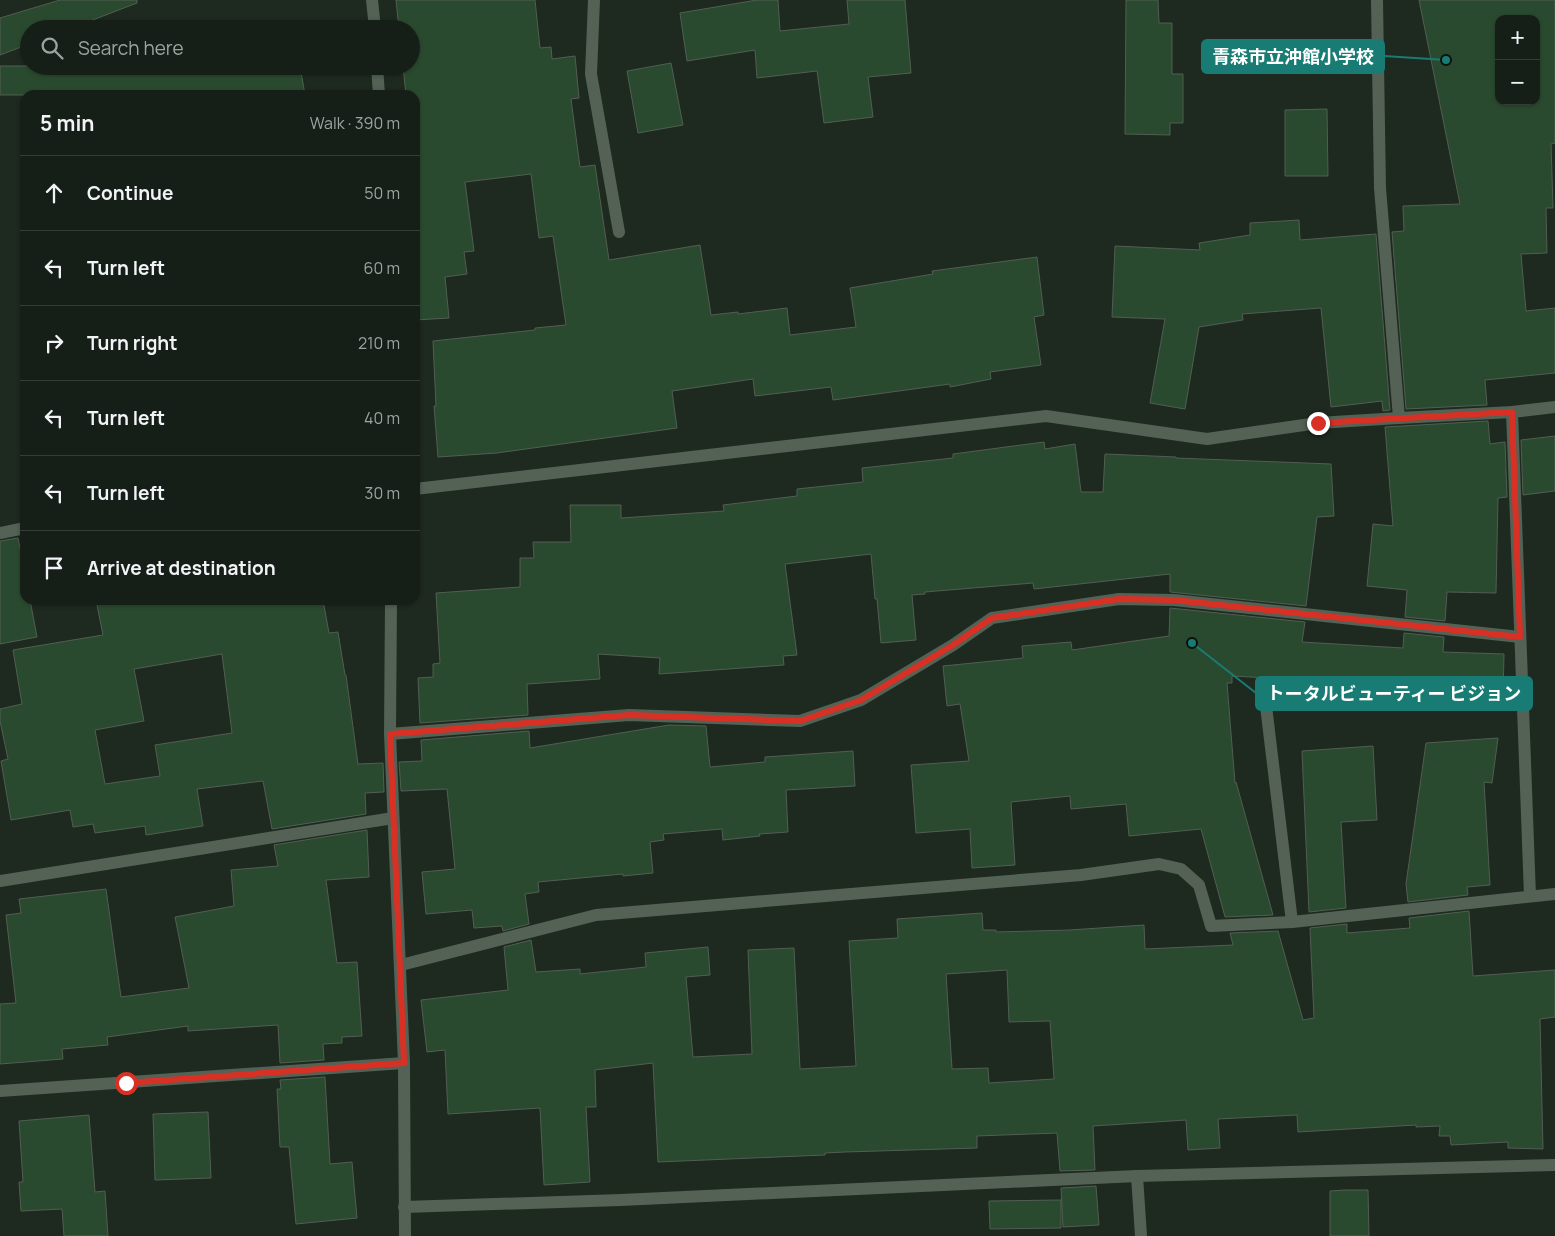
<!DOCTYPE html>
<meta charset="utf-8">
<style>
body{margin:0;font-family:Manrope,"Noto Sans JP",sans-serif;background:#1f2720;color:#f1f3f6}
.controls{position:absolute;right:15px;top:15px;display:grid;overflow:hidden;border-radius:10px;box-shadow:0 1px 4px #0004}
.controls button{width:45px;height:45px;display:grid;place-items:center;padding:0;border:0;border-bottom:1px solid #353d36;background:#161f17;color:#f1f3f6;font:25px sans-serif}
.stop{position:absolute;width:15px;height:15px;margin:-11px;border:4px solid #d93025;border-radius:50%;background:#fff}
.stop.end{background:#d93025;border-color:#fff;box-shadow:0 1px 5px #0008}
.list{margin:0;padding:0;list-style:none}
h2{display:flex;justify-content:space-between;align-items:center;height:65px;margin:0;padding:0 20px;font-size:21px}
h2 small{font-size:16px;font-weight:400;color:#9ea2a1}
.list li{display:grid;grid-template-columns:32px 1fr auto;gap:15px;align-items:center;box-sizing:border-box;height:75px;padding:0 20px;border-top:1px solid #353d36}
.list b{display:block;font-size:19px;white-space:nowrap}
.list em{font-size:16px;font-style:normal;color:#9ea2a1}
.icon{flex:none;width:28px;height:28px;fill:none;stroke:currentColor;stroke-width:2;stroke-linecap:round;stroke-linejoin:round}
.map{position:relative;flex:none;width:1555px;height:1236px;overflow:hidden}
.search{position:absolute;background:#161f17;box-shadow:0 1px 4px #0004;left:20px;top:20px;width:400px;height:55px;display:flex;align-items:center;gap:12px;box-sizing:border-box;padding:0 18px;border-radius:28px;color:#9ea2a1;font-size:19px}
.panel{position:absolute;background:#161f17;box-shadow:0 1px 4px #0004;left:20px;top:90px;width:400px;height:515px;border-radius:15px}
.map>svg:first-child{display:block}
.building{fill:#2a4a2f;stroke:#525e53;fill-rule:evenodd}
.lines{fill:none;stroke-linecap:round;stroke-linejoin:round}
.street{stroke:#536255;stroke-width:12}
.route{stroke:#d93025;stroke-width:6}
.leader{fill:none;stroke:#197c74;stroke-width:2}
.callout-dot{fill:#197c74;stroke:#0b100c;stroke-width:2}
.callout{fill:#197c74;stroke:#197c74;stroke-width:2}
.callout-label{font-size:18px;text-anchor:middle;font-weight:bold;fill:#fff}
</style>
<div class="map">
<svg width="1555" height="1236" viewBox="0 0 1555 1236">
<rect width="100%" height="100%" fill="#1e291f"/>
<g class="building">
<polygon points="60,0 137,0 137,3 69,29 29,29 29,44 0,55 0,18"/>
<polygon points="396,0 535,0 540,48 551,47 552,59 575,56 579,98 571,99 580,167 595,165 609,260 700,245 711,315 738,312 738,314 787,308 790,335 856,327 850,288 933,274 932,271 1037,257 1044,315 1034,317 1041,365 990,372 991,379 950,387 950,384 833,400 831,387 755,396 753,379 672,391 677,428 497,453 438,457 434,406 436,406 433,341 535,330 535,328 566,325 553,236 539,238 531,174 465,182 474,251 464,252 467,274 445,277 449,318 415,320 415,95 406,95 403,66 411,66 411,29 399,29"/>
<polygon points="757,0 778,0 780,31 849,24 847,0 905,0 911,73 868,77 873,117 824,123 817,71 757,78 755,50 687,61 680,13"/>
<polygon points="1126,0 1158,0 1159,23 1172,23 1172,74 1183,74 1183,123 1170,123 1170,135 1125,134"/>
<path d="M 1419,0 L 1555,0 L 1555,143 L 1551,144 L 1553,208 L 1546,208 L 1547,253 L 1521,254 L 1526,311 L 1555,308 L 1555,373 L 1485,380 L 1487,405 L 1406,409 L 1392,232 L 1404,231 L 1403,206 L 1460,204 ZM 1499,19 L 1536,19 L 1536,101 L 1499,101 Z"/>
<polygon points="671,63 683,125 638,133 627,71"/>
<polygon points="0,66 300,66 305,95 0,95"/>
<polygon points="1327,109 1328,176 1285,176 1285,110"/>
<polygon points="1299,220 1300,240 1376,234 1390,410 1383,411 1382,401 1331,407 1321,308 1242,314 1243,320 1199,327 1185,409 1150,403 1165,319 1112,317 1115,246 1200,250 1199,243 1250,235 1250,223"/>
<polygon points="1488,421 1490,444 1505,442 1507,497 1498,498 1496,593 1447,592 1445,621 1405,617 1407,590 1367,586 1373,524 1393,526 1385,427"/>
<polygon points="1555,436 1555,491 1523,495 1521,440"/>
<polygon points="1044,442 1045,449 1075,444 1081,492 1103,492 1105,454 1176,457 1176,458 1331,464 1334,516 1317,517 1306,606 1170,592 1170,574 1034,589 1033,583 925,592 925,594 912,595 916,640 881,643 877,599 875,599 871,554 785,564 797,655 783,656 784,665 659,674 660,658 598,654 600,679 527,684 528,715 420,723 418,678 433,677 433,664 440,663 436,593 520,587 520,558 534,558 533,542 571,542 570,505 621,505 621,518 724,511 723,505 797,496 797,489 863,482 862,468 953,458 953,454"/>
<polygon points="18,538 25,575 25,600 30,600 37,637 0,644 0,541"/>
<path d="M 96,600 L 323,600 L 329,633 L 338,632 L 345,675 L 346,675 L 358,764 L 383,763 L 384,792 L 365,793 L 366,814 L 272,829 L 263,781 L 197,789 L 203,826 L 146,835 L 145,826 L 95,833 L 93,824 L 73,827 L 70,810 L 11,820 L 1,761 L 8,759 L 0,721 L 0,709 L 22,704 L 13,650 L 103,635 ZM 222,654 L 232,733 L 155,745 L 160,776 L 105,784 L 95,730 L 144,721 L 134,669 Z"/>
<polygon points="1170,608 1305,622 1302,642 1403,648 1404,633 1444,637 1443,652 1504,654 1503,697 1373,690 1374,684 1232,676 1232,683 1227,683 1235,783 1236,782 1273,915 1225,917 1201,829 1129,836 1126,804 1071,809 1070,796 1011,802 1015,865 972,868 970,829 916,833 911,765 969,761 960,704 947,706 943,666 1023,658 1022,646 1071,642 1072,650 1169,636"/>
<polygon points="669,725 706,726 710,767 765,762 765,757 853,751 855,786 786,790 788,832 759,834 760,836 723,840 722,829 663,834 664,840 650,842 653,873 623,876 623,874 538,882 539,892 525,894 529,924 503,931 502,926 474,928 472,910 426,914 422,872 455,869 447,789 401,791 399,762 422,761 421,740 529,731 530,748"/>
<polygon points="1498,738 1492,783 1484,782 1490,885 1467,887 1468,895 1408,902 1406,884 1426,743"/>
<polygon points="1373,746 1377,820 1341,822 1346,908 1309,912 1302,751"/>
<polygon points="367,830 369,877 326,880 337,963 357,962 362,1036 342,1037 342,1043 323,1044 324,1060 280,1063 278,1025 188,1031 188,1026 107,1037 108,1045 62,1049 63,1059 0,1064 0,1004 16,1003 6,915 21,913 19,899 106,889 121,997 189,988 175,917 234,906 231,870 278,866 274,845"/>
<path d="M 1469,911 L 1473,976 L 1555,970 L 1555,1017 L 1540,1019 L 1543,1149 L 1508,1148 L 1508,1142 L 1451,1145 L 1450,1136 L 1439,1136 L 1440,1126 L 1416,1127 L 1416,1125 L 1298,1132 L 1297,1115 L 1218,1119 L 1220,1148 L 1188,1150 L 1186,1120 L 1093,1126 L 1095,1170 L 1060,1171 L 1057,1133 L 977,1136 L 977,1148 L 845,1152 L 825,1153 L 825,1155 L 658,1162 L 653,1063 L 595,1070 L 596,1107 L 586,1107 L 590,1182 L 544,1185 L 540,1108 L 448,1114 L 445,1050 L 427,1052 L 421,1000 L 508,990 L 504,947 L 531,940 L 536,972 L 580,969 L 580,974 L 646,967 L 645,953 L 708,947 L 710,975 L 686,977 L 693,1057 L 752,1054 L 748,950 L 794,948 L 800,1069 L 856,1066 L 849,941 L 898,938 L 897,919 L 982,913 L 983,930 L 996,930 L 996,932 L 1070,930 L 1144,925 L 1145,949 L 1233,945 L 1230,933 L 1278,931 L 1303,1020 L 1314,1018 L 1310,928 L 1347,924 L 1347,933 L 1410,928 L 1409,918 ZM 1007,970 L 1009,1022 L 1050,1021 L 1054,1079 L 989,1083 L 988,1068 L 952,1069 L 946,974 Z"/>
<polygon points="325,1077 330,1164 352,1162 357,1218 296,1224 289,1147 280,1147 277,1089 281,1089 280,1080"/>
<polygon points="208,1112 211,1178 155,1180 153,1114"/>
<polygon points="89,1115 95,1192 105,1191 108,1236 64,1236 62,1209 21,1211 19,1182 23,1182 19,1121"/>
<polygon points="1096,1186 1099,1225 1063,1227 1061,1188"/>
<polygon points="1345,1190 1368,1190 1369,1236 1330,1236 1330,1191"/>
<polygon points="1061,1200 1061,1228 990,1229 989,1201"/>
</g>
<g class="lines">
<g class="street">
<polyline points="372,0 375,29"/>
<polyline points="594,0 591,74 619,232"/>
<polyline points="377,66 379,95"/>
<polyline points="1512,412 1530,896"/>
<polyline points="1399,418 1512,412 1555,407"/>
<polyline points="415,489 1046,416 1207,439 1318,423 1399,418 1380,188 1377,0"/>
<polyline points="0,533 25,528"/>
<polyline points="391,600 390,734 404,1063 405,1236"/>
<polyline points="1266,706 1292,922"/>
<polyline points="390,734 629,715 800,721 861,700 953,645 992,618 1119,599 1174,600 1520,637"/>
<polyline points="0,881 393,818"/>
<polyline points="401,965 596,915 1081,875 1159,864 1181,869 1199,885 1211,926 1292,922 1555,894"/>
<polyline points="0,1091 404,1063"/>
<polyline points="1137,1176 1141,1236"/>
<polyline points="404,1207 621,1200 1137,1176 1555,1165"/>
</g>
</g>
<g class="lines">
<polyline class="route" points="126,1083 404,1063 390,734 629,715 800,721 861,700 953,645 992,618 1119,599 1174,600 1520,637 1512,412 1318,423"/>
</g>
<path class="leader" d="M1446 60L1384 56M1192 643L1256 693"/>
<g class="callout-dot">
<circle cx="1446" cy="60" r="5"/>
<circle cx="1192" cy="643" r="5"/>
</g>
<g class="callout">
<rect x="1202" y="40" width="182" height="33" rx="5"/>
<rect x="1256" y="677" width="276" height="33" rx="5"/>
</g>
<g class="callout-label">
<text x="1293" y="63">青森市立沖館小学校</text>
<text x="1394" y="700">トータルビューティー ビジョン</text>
</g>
</svg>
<div class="controls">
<button>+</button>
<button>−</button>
</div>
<div class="stop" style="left:126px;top:1083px"></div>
<div class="stop end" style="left:1318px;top:423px"></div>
<div class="search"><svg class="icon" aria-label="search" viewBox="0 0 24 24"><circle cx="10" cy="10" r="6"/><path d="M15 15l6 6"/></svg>Search here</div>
<section class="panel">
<h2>5 min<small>Walk · 390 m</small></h2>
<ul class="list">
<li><svg class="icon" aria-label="ahead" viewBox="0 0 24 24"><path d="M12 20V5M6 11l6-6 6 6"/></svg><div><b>Continue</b></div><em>50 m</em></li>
<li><svg class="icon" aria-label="left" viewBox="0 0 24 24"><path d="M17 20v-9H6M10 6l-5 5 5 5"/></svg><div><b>Turn left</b></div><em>60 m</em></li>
<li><svg class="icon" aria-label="right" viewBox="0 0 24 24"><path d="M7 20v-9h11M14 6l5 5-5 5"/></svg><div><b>Turn right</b></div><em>210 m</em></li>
<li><svg class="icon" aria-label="left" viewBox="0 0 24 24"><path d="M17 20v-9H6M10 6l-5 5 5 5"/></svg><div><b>Turn left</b></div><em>40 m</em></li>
<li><svg class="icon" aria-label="left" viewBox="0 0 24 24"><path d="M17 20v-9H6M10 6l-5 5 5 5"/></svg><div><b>Turn left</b></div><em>30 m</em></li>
<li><svg class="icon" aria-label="arrive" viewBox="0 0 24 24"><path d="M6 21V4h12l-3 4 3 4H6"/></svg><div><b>Arrive at destination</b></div></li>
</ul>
</section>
</div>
